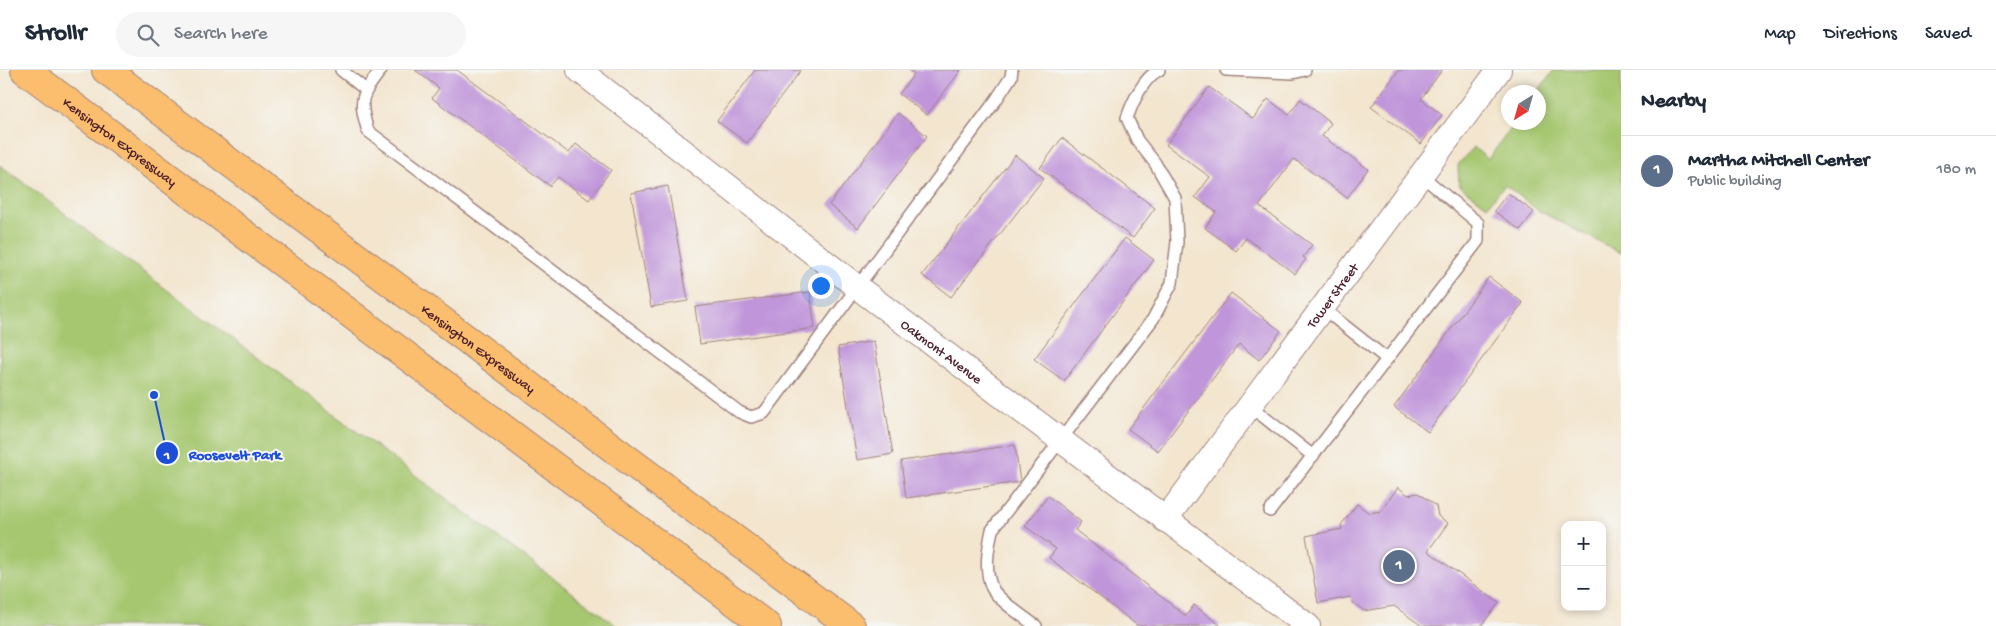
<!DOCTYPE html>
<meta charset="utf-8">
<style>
body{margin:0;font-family:"Gochi Hand",sans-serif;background:#f6f6f7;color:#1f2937}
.controls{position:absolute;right:15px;bottom:15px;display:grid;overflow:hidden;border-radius:10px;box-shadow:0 2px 8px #0003}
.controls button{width:45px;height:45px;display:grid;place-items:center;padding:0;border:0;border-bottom:1px solid #e0e1e3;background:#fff;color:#1f2937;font:25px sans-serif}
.compass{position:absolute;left:1501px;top:15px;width:45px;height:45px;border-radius:50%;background:#fff;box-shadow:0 2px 8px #0003;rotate:217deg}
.you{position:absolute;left:820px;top:215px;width:18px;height:18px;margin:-12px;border:4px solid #fff;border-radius:50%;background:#1a73e8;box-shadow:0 0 0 8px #1a73e833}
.badge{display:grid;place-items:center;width:32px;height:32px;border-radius:50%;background:#ea580c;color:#fff;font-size:16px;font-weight:700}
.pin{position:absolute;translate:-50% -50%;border:2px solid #fff;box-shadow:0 1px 5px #0006}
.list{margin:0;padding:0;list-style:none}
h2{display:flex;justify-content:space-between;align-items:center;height:65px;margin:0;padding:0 20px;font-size:21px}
h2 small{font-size:16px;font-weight:400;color:#747a83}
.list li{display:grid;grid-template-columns:32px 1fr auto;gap:15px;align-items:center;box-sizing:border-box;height:70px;padding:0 20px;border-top:1px solid #e0e1e3}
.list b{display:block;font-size:19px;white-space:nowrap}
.list p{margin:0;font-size:16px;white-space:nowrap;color:#747a83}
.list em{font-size:16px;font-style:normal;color:#747a83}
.icon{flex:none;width:28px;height:28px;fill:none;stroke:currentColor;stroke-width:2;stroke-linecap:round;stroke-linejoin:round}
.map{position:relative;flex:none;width:1621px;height:556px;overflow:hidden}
header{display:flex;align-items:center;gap:30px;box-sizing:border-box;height:70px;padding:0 25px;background:#fff;border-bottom:1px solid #e0e1e3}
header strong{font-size:24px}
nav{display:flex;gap:28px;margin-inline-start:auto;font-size:18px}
.search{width:350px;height:45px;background:#f6f6f7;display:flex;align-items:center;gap:12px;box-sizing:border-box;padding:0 18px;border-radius:28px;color:#747a83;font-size:19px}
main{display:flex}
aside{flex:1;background:#fff}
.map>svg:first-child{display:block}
.green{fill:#a6c76f;stroke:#78734d}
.building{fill:#c095da}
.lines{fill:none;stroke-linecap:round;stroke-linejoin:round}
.service-casing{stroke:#9e827c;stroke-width:14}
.minor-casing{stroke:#9e827c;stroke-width:26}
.motorway-casing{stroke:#9e827c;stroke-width:30}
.service{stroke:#fff;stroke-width:11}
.minor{stroke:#fff;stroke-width:24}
.motorway{stroke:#fbbd6e;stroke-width:28}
.labels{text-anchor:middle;stroke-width:4;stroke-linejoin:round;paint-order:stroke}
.street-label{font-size:14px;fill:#4a1f2b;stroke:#f6f6f2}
.leader{fill:none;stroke:#1d4ed8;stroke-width:2}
.callout-dot{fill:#1d4ed8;stroke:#f6f6f2;stroke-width:2}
.mark-label{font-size:15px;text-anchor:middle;font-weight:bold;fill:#fff}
.callout-label{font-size:15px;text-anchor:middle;font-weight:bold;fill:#1d4ed8;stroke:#f6f6f2;stroke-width:4;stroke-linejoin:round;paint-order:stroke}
</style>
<header>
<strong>Strollr</strong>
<div class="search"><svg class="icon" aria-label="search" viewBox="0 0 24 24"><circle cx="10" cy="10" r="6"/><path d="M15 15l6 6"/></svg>Search here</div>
<nav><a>Map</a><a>Directions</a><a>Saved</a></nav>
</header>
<main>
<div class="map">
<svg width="1621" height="556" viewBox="0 0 1621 556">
<rect width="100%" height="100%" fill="#f6f6f2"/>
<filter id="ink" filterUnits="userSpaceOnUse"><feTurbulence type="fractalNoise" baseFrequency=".02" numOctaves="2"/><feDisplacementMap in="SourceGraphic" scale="10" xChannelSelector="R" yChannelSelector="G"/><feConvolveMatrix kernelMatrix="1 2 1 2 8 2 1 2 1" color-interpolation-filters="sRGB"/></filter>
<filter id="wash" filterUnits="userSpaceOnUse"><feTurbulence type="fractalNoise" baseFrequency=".0096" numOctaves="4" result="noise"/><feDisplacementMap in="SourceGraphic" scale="20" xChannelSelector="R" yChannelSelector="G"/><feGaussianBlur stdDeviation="1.12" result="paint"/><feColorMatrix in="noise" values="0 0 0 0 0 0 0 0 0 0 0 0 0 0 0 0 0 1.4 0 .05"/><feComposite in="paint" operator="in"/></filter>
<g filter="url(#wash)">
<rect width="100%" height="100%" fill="#f3e5ce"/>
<g class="green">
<polygon points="1554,0 1621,0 1621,183 1539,141 1505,115 1487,136 1459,115 1458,95 1473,77 1488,89 1515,53 1538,52 1537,22"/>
<polygon points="0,95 617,556 0,556"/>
</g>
<g id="blocks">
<g class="building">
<polygon points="415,0 457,0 569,83 576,74 611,100 589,130 558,107 550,116 432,28 439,18"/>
<polygon points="755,0 801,0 747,73 717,51"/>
<polygon points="909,0 961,0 927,45 899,24 914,4"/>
<polygon points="1399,0 1442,0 1421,29 1442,45 1421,74 1371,37"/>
<polygon points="1209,17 1253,49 1268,29 1289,45 1300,29 1331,53 1322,66 1368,99 1347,128 1294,89 1259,136 1312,175 1303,187 1306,189 1295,204 1246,168 1236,181 1205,158 1216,142 1195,127 1210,107 1166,75"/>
<polygon points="898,43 927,66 858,158 829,135"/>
<polygon points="1062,68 1155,138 1133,168 1040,98"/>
<polygon points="1015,85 1044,108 951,227 922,205"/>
<polygon points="668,116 688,231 651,237 631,123"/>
<polygon points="1508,123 1534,142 1520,160 1494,141"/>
<polygon points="1125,168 1154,190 1064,311 1034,289"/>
<polygon points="1489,207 1523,233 1428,362 1394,337"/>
<polygon points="810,222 815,258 700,274 695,237"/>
<polygon points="1231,223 1281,261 1259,290 1239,274 1158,381 1128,359"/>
<polygon points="874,271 893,384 857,390 838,277"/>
<polygon points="1015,375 1020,412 906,428 901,391"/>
<polygon points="1398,417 1408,425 1418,423 1436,436 1438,446 1448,453 1428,481 1499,533 1481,556 1422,556 1394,536 1364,541 1352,532 1351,527 1318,533 1306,466 1342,459 1341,455 1357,434 1369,443 1381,441"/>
<polygon points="1048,426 1081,452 1075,460 1186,546 1194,535 1221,556 1138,556 1049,488 1056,479 1025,456"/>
</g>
</g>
</g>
<g filter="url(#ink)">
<use href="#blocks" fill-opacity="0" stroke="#9e827c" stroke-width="1"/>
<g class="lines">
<g class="service-casing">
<g id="service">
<polyline points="341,0 366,20"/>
<path d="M 381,0 C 361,26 358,29 368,61 L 739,342 L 751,347 L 764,343 L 996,30 L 1011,7 L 1012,0"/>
<polyline points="1226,0 1293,3 1305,0"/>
<polyline points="1322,238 1387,289"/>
<polyline points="1250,336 1313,386"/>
<polyline points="1270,441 1478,171 1478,153 1421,105"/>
<path d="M 1036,556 C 1025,548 997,529 992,518 C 984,500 988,479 992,460 L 1153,249 L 1172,213 L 1177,172 L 1175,128 L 1155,93 L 1137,70 L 1127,48 C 1132,33 1144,7 1159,0"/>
</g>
</g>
<g class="minor-casing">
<g id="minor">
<path id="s1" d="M 579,0 L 857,217 L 1308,556"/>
<path id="s2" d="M 1165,450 L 1499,0"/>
</g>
</g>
<g class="motorway-casing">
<g id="motorway">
<path id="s3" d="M 25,0 L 767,556"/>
<path id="s4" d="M 106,0 L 851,556"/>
</g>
</g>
<use href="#service" class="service"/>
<use href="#minor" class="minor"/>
<use href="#motorway" class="motorway"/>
</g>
</g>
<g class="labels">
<g class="street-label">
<text dy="5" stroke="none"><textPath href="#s3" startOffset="119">Kensington Expressway</textPath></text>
<text dy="5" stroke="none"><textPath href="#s2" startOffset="280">Tower Street</textPath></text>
<text dy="5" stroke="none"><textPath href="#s4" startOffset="465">Kensington Expressway</textPath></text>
<text dy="5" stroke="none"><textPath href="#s1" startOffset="459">Oakmont Avenue</textPath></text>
</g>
</g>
<path class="leader" d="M154 325L167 383"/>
<g class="callout-dot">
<circle cx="154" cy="325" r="5"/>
<circle cx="167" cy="383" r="12"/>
</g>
<g class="mark-label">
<text x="167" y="389">1</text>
</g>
<g class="callout-label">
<text x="235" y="389">Roosevelt Park</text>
</g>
</svg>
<div class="controls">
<button>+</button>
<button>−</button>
</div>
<svg class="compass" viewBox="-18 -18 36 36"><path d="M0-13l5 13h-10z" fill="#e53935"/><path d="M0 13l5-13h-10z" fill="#747a83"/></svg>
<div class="you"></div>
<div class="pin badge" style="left:1399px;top:496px;background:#5c6f8a">1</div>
</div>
<aside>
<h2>Nearby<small></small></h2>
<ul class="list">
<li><span class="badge" style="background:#5c6f8a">1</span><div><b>Martha Mitchell Center</b><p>Public building</p></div><em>180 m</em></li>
</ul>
</aside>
</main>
